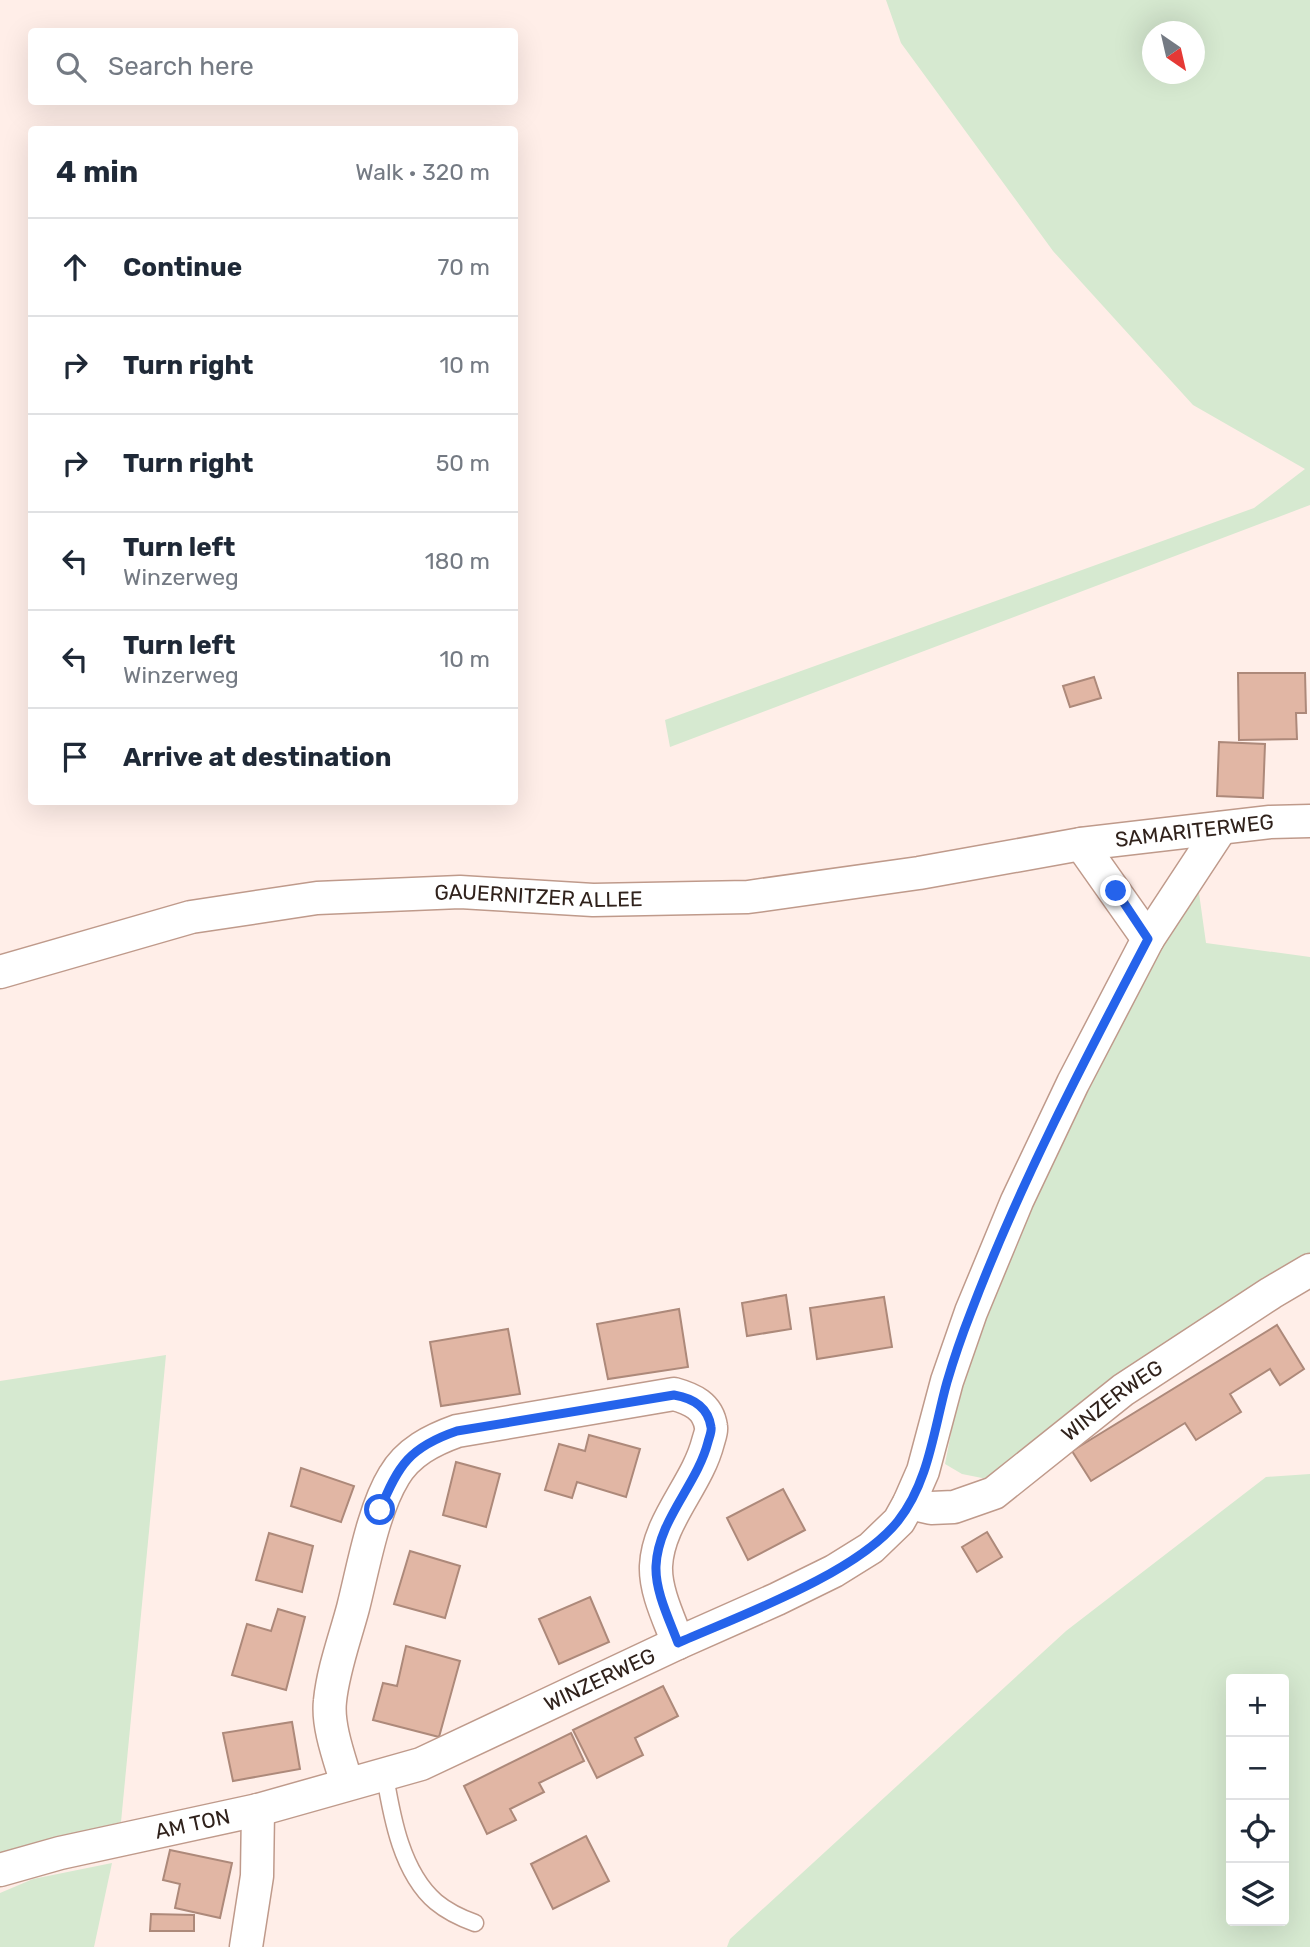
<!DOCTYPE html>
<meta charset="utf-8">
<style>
body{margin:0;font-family:Rubik,sans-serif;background:#f2f2f3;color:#1f2937}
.controls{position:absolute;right:21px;bottom:21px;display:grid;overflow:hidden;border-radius:7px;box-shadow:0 7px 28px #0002}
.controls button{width:63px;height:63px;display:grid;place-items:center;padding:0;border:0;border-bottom:2px solid #e0e1e3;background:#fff;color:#1f2937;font:35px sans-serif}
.compass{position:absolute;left:1142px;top:21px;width:63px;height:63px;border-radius:50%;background:#fff;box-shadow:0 7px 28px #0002;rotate:146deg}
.stop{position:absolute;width:21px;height:21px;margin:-16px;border:5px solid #2563eb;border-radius:50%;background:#fff}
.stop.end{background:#2563eb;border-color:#fff;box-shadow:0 2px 7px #0008}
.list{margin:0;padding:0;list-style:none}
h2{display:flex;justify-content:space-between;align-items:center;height:91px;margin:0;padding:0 28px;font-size:30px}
h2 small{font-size:23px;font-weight:400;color:#747a83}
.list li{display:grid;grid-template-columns:46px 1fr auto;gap:21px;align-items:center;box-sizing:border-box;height:98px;padding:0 28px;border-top:2px solid #e0e1e3}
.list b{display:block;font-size:26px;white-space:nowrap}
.list p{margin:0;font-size:23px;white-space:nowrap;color:#747a83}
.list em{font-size:23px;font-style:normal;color:#747a83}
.icon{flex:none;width:38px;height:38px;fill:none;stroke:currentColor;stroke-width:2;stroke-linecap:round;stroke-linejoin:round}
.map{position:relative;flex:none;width:1310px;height:1947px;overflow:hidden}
.search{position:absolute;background:#fff;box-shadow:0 7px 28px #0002;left:28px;top:28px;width:490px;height:77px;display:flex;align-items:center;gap:18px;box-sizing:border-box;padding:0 24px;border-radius:7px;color:#747a83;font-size:26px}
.panel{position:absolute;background:#fff;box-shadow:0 7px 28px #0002;left:28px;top:126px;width:490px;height:679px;border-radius:7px}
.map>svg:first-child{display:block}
.green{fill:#d6e9d0;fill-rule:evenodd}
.building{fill:#e1b6a4;stroke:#ad897a;stroke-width:2}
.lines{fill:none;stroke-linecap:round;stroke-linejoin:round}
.lane-casing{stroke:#bf9a8b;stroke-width:19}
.street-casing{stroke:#bf9a8b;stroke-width:35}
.lane{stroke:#fff;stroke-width:16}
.street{stroke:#fff;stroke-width:32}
.route{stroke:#2563eb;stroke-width:9}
.labels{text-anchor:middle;stroke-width:5;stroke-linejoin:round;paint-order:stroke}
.street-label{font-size:21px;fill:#30221c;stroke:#ffeee8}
</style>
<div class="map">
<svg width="1310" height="1947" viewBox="0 0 1310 1947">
<rect width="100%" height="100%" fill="#ffeee8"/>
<g class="green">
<path d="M 886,0 L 1310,0 L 1310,505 L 670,747 L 665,720 L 1254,508 L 1305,469 L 1193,405 L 1053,251 L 901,43 ZM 1152,32 L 1194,32 L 1194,74 L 1152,74 Z"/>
<polygon points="1198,886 1206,943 1310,957 1310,1256 992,1480 962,1474 945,1464 961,1382 1016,1235 1089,1078 1156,954"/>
<polygon points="166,1355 121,1822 0,1858 0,1381"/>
<path d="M 1310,1474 L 1310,1947 L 727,1947 L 730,1939 L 1066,1631 L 1266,1477 ZM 1284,1679 L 1284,1921 L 1231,1921 L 1231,1679 Z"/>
<polygon points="112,1863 94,1947 0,1947 0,1893 33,1879"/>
</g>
<g class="building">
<polygon points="1238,673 1305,673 1306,713 1296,713 1297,739 1239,740"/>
<polygon points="1094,677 1101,698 1070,707 1063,686"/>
<polygon points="1219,742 1265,744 1263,798 1217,796"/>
<polygon points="786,1295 791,1329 747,1336 742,1303"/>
<polygon points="884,1297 892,1347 817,1359 810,1308"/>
<polygon points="679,1309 688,1367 608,1379 597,1324"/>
<polygon points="1277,1325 1304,1369 1280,1385 1270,1369 1230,1394 1241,1412 1196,1440 1185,1423 1091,1481 1072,1451"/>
<polygon points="508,1329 520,1394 441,1406 430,1342"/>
<polygon points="589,1435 640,1449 626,1497 577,1482 572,1498 545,1490 559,1444 585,1451"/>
<polygon points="456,1462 500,1474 486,1527 443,1515"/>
<polygon points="301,1468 354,1486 341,1522 291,1506"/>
<polygon points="783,1489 805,1530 748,1560 727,1518"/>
<polygon points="987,1532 1002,1557 977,1572 962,1547"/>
<polygon points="269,1533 313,1546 302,1592 256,1580"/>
<polygon points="410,1551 460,1566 445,1618 394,1604"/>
<polygon points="590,1597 609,1642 559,1664 539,1619"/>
<polygon points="278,1609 305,1617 286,1690 232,1675 247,1624 271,1631"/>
<polygon points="406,1646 460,1661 439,1737 373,1720 383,1683 397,1686"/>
<polygon points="663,1686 678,1716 635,1738 643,1755 597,1778 573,1730"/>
<polygon points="292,1722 300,1769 233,1781 223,1733"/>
<polygon points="571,1733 584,1761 539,1783 544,1792 510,1809 516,1820 487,1834 464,1786"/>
<polygon points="586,1836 609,1881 553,1909 531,1864"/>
<polygon points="170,1850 232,1863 220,1918 175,1908 180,1884 163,1880"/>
<polygon points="151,1914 194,1915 194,1931 150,1931"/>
</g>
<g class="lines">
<g class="lane-casing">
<path id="lane" d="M 385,1776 C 392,1818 402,1873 436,1902 C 448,1912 461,1918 475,1923"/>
</g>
<g class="street-casing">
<g id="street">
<polyline points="1148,939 1221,828"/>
<path id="s1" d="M 0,972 L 191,917 L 317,898 L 460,892 L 593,900 L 748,897 L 919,873 L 1081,844 L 1270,822 L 1310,821"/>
<path id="s2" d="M 909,1503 L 931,1508 L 954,1507 L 994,1493 L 1123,1390 L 1271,1293 L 1310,1270"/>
<path d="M 347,1784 C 340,1760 327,1726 330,1701 C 333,1670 345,1638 353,1608 C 363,1569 373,1510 394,1476 C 408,1452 432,1440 457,1431 L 674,1394 C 692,1399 708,1406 711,1427 C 712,1431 709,1438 708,1442 C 697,1485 658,1521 656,1566 C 655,1591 669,1619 678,1643"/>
<path id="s3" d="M 0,1870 L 60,1853 L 258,1810 L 421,1764 L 678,1643 L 777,1599 L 834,1571 L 871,1548 L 899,1521 L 909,1503 L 923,1471 L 947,1381 L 971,1312 L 1017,1201 L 1073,1083 L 1148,939 L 1081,844"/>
<polyline points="246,1947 257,1876 258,1810"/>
</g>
</g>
<use href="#lane" class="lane"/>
<use href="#street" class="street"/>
</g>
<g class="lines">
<path class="route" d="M 380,1510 C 398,1465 410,1447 457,1431 L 674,1395 C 692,1398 708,1406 711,1427 C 712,1431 709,1438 708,1442 C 697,1485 658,1520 656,1566 C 655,1591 669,1619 678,1643 C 741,1615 856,1574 898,1521 C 929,1482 934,1428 947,1382 C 954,1358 962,1335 971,1312 C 1020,1183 1084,1061 1148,939 L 1116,891"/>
</g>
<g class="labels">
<g class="street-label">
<text dy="7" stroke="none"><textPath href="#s1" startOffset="1209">SAMARITERWEG</textPath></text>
<text dy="7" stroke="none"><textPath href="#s1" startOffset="548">GAUERNITZER ALLEE</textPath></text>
<text dy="7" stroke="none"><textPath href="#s2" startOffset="238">WINZERWEG</textPath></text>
<text dy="7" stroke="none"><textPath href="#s3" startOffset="632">WINZERWEG</textPath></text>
<text dy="7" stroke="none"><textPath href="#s3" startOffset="198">AM TON</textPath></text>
</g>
</g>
</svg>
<div class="controls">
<button>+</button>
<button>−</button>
<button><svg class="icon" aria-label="locate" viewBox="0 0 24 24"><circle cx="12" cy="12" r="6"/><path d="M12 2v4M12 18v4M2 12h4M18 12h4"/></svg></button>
<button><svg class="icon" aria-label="layers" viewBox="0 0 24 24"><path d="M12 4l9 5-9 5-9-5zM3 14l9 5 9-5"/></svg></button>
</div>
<svg class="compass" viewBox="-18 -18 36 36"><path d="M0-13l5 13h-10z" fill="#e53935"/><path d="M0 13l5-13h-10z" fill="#747a83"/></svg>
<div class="stop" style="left:380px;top:1510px"></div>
<div class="stop end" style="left:1116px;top:891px"></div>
<div class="search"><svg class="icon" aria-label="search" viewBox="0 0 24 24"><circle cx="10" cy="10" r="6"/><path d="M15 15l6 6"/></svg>Search here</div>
<section class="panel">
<h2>4 min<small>Walk · 320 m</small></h2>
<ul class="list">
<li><svg class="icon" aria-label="ahead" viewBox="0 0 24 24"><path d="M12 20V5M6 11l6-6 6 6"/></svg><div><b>Continue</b></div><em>70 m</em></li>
<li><svg class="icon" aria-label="right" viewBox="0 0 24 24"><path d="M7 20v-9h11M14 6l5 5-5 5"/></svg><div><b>Turn right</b></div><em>10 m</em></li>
<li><svg class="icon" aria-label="right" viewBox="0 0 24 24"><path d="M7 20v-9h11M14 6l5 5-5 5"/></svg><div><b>Turn right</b></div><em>50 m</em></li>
<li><svg class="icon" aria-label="left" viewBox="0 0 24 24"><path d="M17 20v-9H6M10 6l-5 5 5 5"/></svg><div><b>Turn left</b><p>Winzerweg</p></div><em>180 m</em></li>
<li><svg class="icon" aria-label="left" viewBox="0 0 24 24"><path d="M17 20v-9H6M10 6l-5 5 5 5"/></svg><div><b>Turn left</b><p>Winzerweg</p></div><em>10 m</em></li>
<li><svg class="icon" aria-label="arrive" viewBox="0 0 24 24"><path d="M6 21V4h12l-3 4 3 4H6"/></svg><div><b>Arrive at destination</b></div></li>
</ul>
</section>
</div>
